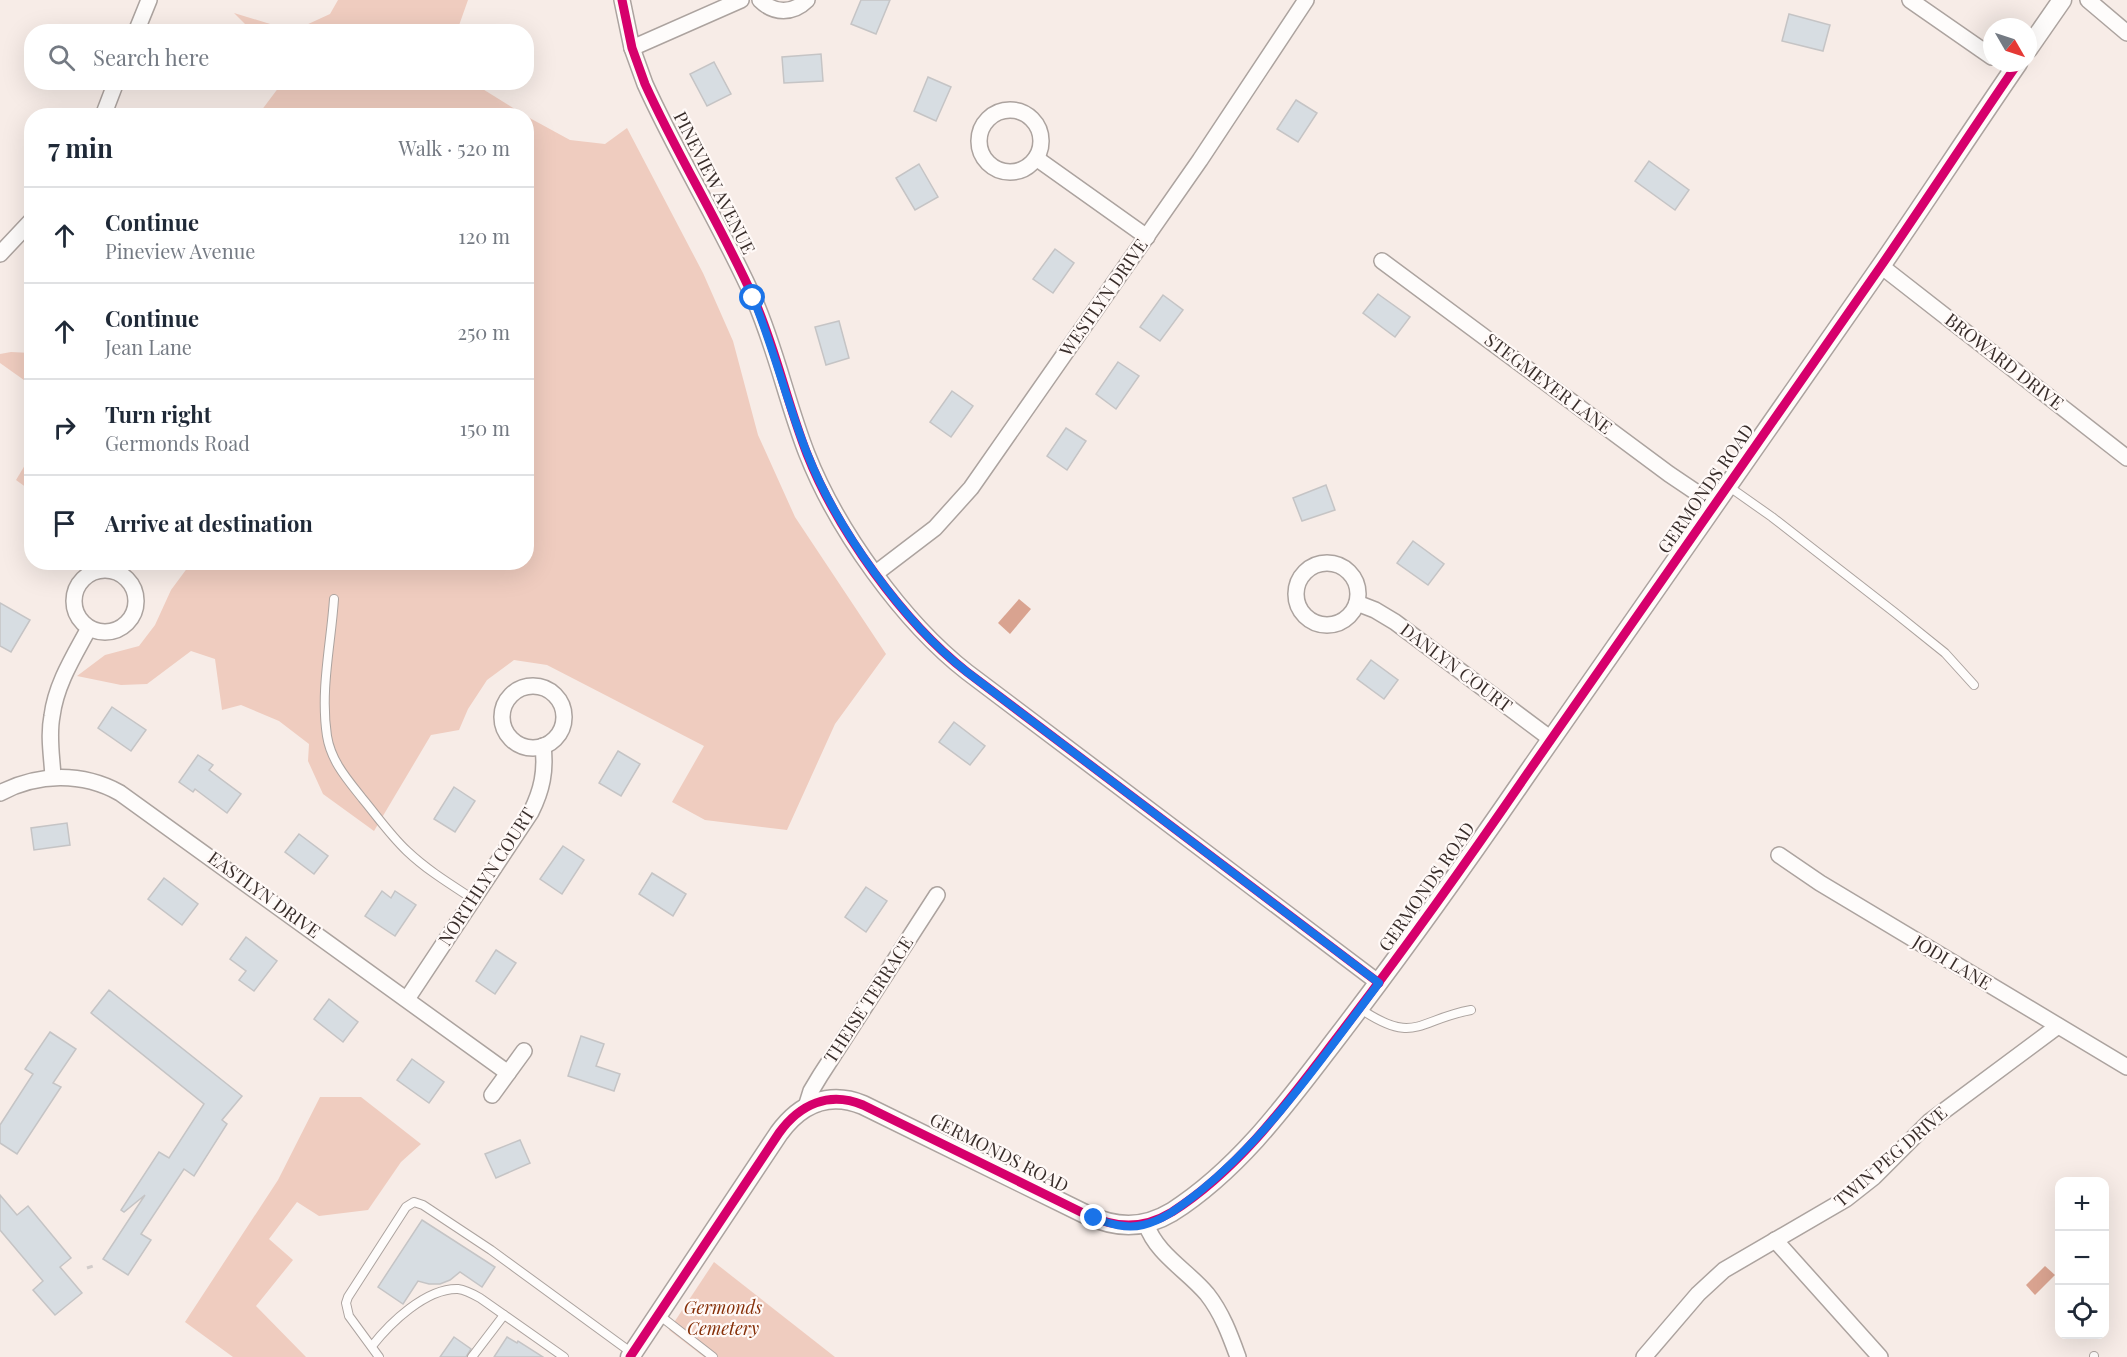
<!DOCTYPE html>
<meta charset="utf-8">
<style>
body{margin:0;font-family:"Playfair Display",serif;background:#f6f6f7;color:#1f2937}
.controls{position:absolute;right:18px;bottom:18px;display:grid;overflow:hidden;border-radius:12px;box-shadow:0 6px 24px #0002}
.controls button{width:54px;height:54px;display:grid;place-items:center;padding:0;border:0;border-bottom:2px solid #e0e1e3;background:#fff;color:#1f2937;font:30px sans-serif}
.compass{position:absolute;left:1983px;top:18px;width:54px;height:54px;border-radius:50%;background:#fff;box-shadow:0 6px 24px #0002;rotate:129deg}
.stop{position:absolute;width:18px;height:18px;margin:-14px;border:4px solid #1a73e8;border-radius:50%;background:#fff}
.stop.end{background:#1a73e8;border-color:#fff;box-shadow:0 2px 6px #0008}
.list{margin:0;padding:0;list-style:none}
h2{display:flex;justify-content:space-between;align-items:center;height:78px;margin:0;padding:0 24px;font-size:26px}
h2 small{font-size:20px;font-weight:400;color:#747a83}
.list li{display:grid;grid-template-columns:39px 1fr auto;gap:18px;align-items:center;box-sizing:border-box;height:96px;padding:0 24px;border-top:2px solid #e0e1e3}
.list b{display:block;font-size:22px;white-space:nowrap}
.list p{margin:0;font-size:20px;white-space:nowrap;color:#747a83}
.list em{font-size:20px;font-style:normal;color:#747a83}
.icon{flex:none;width:33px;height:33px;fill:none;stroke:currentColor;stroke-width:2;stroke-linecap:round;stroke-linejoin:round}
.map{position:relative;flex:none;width:2127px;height:1357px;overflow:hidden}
.search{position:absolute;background:#fff;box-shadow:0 6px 24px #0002;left:24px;top:24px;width:510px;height:66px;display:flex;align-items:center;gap:15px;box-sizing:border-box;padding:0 21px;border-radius:24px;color:#747a83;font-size:22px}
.panel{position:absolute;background:#fff;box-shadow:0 6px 24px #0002;left:24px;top:108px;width:510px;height:462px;border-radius:24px}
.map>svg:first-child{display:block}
.green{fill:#efccbf}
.water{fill:#d9a390}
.building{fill:#d7dde2;stroke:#c5c4c5;stroke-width:1.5}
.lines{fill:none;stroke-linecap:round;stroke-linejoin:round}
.service-casing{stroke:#aca39f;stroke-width:10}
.minor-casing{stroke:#aca39f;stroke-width:18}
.tertiary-casing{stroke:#aca39f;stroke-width:21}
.path{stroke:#d2ccca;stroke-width:3;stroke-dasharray:6 3;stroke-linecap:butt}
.service{stroke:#fefcfb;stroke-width:8}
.minor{stroke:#fefcfb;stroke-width:15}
.tertiary{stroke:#fefcfb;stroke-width:18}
.cycleway-casing{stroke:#fff9f7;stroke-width:13}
.cycleway{stroke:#d6006c;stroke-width:9}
.route{stroke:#1a73e8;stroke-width:8}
.labels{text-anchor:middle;stroke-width:4.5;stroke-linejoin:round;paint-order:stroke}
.street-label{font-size:18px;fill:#382d2a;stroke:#fff9f7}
.park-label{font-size:18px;font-style:italic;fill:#863009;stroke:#fff9f7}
</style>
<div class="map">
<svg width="2127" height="1357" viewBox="0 0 2127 1357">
<rect width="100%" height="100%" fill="#f7ece7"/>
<g class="green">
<polygon points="338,0 468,0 457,31 252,31 234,13 293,31 330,14"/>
<polygon points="282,83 473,83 526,116 258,115"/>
<polygon points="526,116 570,140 605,144 627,128 703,273 733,341 758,435 795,517 886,654 835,724 787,830 705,820 672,802 704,746 547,665 514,660 487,680 468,709 459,730 431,735 374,831 323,794 308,761 309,744 279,721 241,705 222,710 215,659 191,651 147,684 121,685 77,676 105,655 139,646 155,625 171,590 191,563 526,562"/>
<polygon points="11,352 31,353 31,385 0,363 0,354"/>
<polygon points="31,455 31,488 27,488 16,480"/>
<polygon points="320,1097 361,1097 421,1144 401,1162 368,1210 319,1216 297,1202 269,1239 293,1260 256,1306 306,1357 233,1357 185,1322 278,1180"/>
<polygon points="714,1262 835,1357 704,1357 669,1330"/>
</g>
<g class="water">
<polygon points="1019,599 1031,609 1010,634 998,623"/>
<polygon points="2045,1266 2055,1275 2035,1295 2026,1285"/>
</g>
<g class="building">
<polygon points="861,0 890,0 876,34 851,24"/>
<polygon points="1789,14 1830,25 1823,51 1782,41"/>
<polygon points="821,54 823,81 784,83 782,57"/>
<polygon points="714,62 731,94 707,106 690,74"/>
<polygon points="928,77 951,87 936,121 914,111"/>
<polygon points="1296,100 1317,113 1298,142 1277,129"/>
<polygon points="1649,161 1689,190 1675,210 1635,181"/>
<polygon points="919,164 938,197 915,210 896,178"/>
<polygon points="1055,249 1074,263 1053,293 1033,279"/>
<polygon points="1378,294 1410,317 1395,337 1363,313"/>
<polygon points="1163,295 1183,310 1160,341 1140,327"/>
<polygon points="839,321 849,358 826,365 815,327"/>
<polygon points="1118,362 1139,376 1116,409 1096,394"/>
<polygon points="952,391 973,406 951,437 930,422"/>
<polygon points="1066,428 1086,441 1067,470 1047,456"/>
<polygon points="1326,485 1335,510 1302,521 1293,498"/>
<polygon points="1413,541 1444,564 1428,585 1397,563"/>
<polygon points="0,603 30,620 11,652 0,646"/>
<polygon points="1371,660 1398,680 1384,699 1357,679"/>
<polygon points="112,707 146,730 131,751 98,728"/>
<polygon points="954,722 985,746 970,765 939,742"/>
<polygon points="618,751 640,764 621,796 599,783"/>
<polygon points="198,755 213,765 209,770 241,794 227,813 195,789 193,792 179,782"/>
<polygon points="454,787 475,801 455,832 434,819"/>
<polygon points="67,823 70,845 34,850 31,828"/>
<polygon points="299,834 328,856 314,874 285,852"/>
<polygon points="563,846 584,860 562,894 540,879"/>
<polygon points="652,873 686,894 673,916 639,894"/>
<polygon points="164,878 198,904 182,925 148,899"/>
<polygon points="866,887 887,901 866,932 845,917"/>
<polygon points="382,891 391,898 395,891 416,905 395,936 365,916"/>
<polygon points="246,937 277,961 254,991 239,980 246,971 230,959"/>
<polygon points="496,950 516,963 495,994 476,981"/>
<polygon points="109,990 242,1096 222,1120 227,1124 194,1176 184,1169 141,1234 151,1240 128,1275 103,1259 145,1195 124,1212 121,1210 159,1152 169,1158 204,1104 91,1013"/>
<polygon points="329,999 358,1022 343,1042 314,1019"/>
<polygon points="50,1032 76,1049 53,1083 61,1087 17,1154 0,1143 0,1125 33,1074 25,1069"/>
<polygon points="581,1036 604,1044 596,1066 620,1074 614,1091 568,1076"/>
<polygon points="412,1059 444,1082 429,1103 397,1080"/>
<polygon points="520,1140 530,1163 496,1178 485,1154"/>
<polygon points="0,1195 17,1215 28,1206 71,1258 60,1267 82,1293 55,1315 33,1290 43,1281 0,1230"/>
<polygon points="422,1220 495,1267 482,1287 460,1272 450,1280 440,1284 429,1284 418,1281 403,1304 378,1287"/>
<polygon points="454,1337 471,1349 466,1357 440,1357"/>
<polygon points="507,1337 517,1343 518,1341 543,1357 494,1357"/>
</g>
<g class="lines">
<g class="service-casing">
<g id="service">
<polyline points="1728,486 1772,517 1894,612 1945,653 1974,685"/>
<path d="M 334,599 C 331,644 320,690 327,736 C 331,761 347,779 362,798 C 377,816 390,835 407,851 C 427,870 450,884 473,899"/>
<path d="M 1359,1008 C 1415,1046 1417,1020 1471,1010"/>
<polyline points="659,1315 713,1357"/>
<path d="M 372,1346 C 390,1323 426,1288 458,1289 C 466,1290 473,1294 480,1298 L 564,1357"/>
<polyline points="2094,1356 2094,1357"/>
<polyline points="379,1357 349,1316 346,1303 348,1297 406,1207 414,1202 423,1205 491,1250 632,1353"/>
<polyline points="472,1357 504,1315"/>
</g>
</g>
<g class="minor-casing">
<g id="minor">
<path d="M 622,0 L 632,48 L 645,84 C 678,157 721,225 754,299 C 776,349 787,403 807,454 C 837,530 903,622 967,672 L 1379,983"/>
<path d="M 760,0 C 774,14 793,14 807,0"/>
<polyline points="1910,0 1992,57"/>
<polyline points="2088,0 2127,33"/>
<polyline points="136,32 149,0"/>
<polyline points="632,48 741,0"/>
<circle cx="1010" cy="141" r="31"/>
<polyline points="103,116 116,82"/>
<polyline points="1036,158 1147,237"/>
<polyline points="0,254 32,220"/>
<polyline points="1382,261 1669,474 1715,505"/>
<polyline points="1881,266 2127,458"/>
<circle cx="1327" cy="594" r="31"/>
<circle cx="105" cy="601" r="31"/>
<polyline points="876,573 935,528 971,488 1200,160 1306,0"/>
<polyline points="1357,603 1375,610 1395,622 1551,739"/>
<circle cx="533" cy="717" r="31"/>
<path d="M 53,777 C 52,757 48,736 52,716 C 56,684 74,656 89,628"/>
<path d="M 0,793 C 38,773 82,772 120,793 L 508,1073"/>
<polyline points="1779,855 1820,883 2127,1067"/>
<path d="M 407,999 L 531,812 C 542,790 546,771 543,746"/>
<polyline points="492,1095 524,1051"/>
<polyline points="806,1107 811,1091 820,1076 937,895"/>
<path d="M 1146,1224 C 1157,1255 1187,1270 1207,1294 C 1222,1313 1230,1335 1238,1357"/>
<polyline points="1775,1240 1880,1357"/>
<polyline points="1644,1357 1698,1294 1724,1270 1846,1199 1874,1177 1929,1122 2058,1026"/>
</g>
</g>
<g class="tertiary-casing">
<g id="tertiary">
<polyline points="2028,49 2062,0"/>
<path d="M 630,1357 L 779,1133 C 800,1104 829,1091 863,1105 L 1085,1214 C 1115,1228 1142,1230 1172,1212 C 1241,1168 1290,1099 1339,1035 C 1404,950 1466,863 1527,774 C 1644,604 1764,436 1881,266 C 1927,199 1972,130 2018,63"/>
</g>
</g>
<polyline class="path" points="87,1268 93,1266"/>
<use href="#service" class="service"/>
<use href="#minor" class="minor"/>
<use href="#tertiary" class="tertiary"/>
<g class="cycleway-casing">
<g id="cycleway">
<path d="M 622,0 L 632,48 L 645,84 C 678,157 721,225 754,299 C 776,349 787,403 807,454 C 837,530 903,622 967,672 L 1379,983"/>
<path d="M 630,1357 L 779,1133 C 800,1104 829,1091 863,1105 L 1085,1214 C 1115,1228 1142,1230 1172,1212 C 1241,1168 1290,1099 1339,1035 C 1404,950 1466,863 1527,774 C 1644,604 1764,436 1881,266 C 1927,199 1972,130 2018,63"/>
</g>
</g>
<use href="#cycleway" class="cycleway"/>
</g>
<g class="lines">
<path class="route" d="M 753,298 C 774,349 787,403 807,453 C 837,529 903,622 967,672 L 1379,983 C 1323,1057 1270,1135 1198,1193 C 1181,1206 1164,1220 1143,1225 C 1126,1229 1110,1224 1094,1218"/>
</g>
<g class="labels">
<g class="street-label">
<text transform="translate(714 183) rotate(63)" y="6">PINEVIEW AVENUE</text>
<text transform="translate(1104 298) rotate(-55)" y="6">WESTLYN DRIVE</text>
<text transform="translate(2004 362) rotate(38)" y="6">BROWARD DRIVE</text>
<text transform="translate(1548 384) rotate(37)" y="6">STEGMEYER LANE</text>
<text transform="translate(1706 489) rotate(-55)" y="6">GERMONDS ROAD</text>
<text transform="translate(1456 668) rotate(37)" y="6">DANLYN COURT</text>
<text transform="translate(487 877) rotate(-57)" y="6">NORTHLYN COURT</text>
<text transform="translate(1427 887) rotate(-55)" y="6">GERMONDS ROAD</text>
<text transform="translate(264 895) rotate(36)" y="6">EASTLYN DRIVE</text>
<text transform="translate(1952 963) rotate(31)" y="6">JODI LANE</text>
<text transform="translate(869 1000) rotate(-57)" y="6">THEISE TERRACE</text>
<text transform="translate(999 1153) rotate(27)" y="6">GERMONDS ROAD</text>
<text transform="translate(1891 1157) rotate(-41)" y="6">TWIN PEG DRIVE</text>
</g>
<g class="park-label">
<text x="723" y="1314">Germonds<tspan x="723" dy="21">Cemetery</tspan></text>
</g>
</g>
</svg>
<div class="controls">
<button>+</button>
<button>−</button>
<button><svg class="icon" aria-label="locate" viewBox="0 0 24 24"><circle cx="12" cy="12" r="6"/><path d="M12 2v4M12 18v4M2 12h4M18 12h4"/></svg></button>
</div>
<svg class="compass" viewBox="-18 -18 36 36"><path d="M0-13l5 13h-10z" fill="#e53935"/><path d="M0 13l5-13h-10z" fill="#747a83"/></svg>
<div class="stop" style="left:753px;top:298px"></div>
<div class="stop end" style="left:1094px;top:1218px"></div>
<div class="search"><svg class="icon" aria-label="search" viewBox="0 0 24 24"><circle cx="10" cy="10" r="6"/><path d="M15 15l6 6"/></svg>Search here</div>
<section class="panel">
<h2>7 min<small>Walk · 520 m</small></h2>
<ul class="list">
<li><svg class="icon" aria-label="ahead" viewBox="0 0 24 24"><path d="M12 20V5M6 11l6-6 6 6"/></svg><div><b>Continue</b><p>Pineview Avenue</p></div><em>120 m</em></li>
<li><svg class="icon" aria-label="ahead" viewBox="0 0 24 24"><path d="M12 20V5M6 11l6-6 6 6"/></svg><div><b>Continue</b><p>Jean Lane</p></div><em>250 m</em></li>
<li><svg class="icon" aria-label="right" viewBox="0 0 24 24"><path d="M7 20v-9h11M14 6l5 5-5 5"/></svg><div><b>Turn right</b><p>Germonds Road</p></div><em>150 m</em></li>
<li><svg class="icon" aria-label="arrive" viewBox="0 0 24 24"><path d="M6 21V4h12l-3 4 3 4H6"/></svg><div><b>Arrive at destination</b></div></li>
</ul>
</section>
</div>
